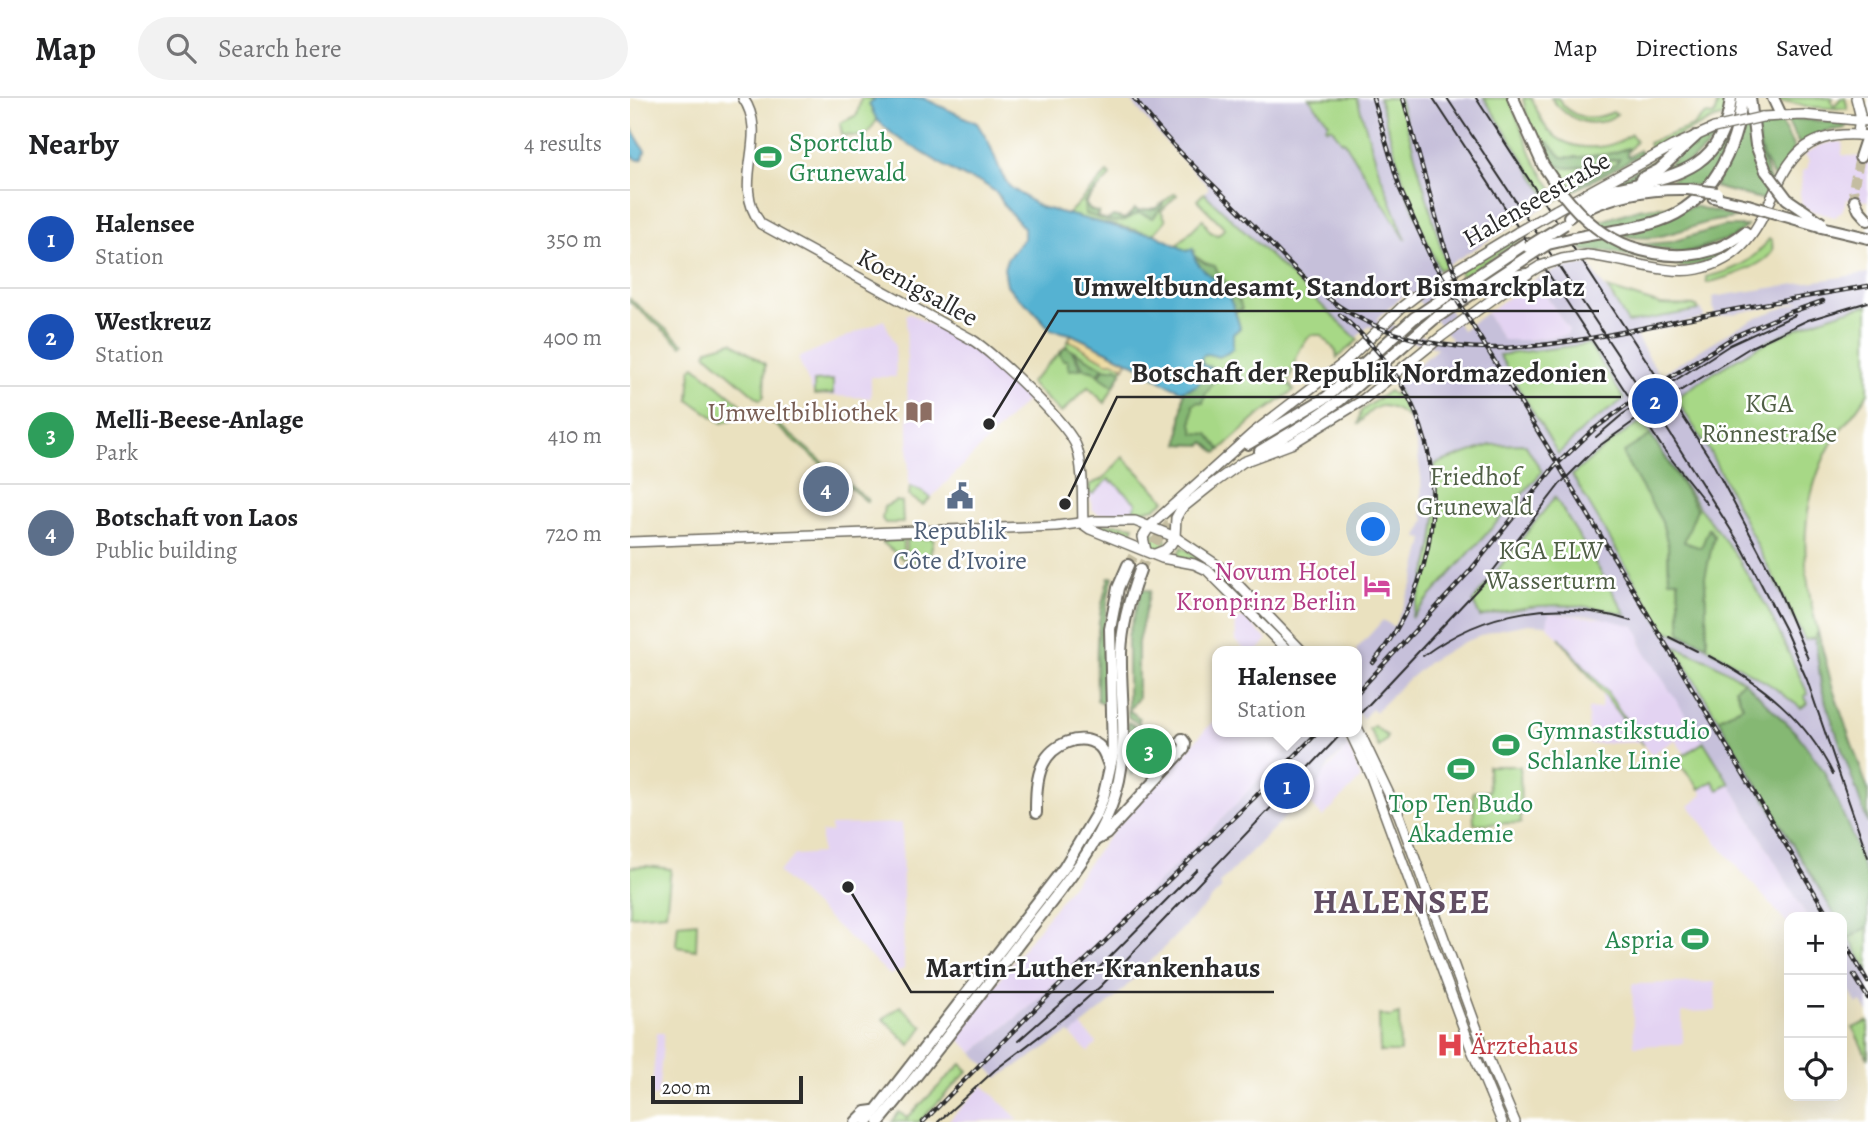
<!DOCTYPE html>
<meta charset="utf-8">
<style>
body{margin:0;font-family:Alegreya,serif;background:#f2f2f2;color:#202124}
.controls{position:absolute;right:21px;bottom:21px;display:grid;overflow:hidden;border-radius:14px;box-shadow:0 7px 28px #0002}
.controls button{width:63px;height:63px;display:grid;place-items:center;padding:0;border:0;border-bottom:2px solid #e0e0e0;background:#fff;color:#202124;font:35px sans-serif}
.scale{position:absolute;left:21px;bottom:18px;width:152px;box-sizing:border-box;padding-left:7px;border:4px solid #2b2b2b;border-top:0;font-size:19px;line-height:24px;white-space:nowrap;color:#2b2b2b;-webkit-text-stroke:5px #fff;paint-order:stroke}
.you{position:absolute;left:744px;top:432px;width:24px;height:24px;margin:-18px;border:5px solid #fff;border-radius:50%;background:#1a73e8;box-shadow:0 0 0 10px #1a73e833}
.badge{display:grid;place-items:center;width:46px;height:46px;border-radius:50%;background:#d93025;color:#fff;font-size:23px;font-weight:700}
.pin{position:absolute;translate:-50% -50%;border:4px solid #fff;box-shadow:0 2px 7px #0006}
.popup{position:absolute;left:582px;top:548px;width:150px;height:91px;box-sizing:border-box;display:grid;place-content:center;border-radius:14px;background:#fff;filter:drop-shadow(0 2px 5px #0005);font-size:23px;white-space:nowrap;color:#757577}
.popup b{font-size:26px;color:#202124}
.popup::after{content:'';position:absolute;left:50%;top:100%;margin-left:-14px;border:14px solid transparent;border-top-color:#fff}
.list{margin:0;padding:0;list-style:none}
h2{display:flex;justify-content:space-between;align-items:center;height:91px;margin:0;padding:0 28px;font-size:30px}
h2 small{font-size:23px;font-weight:400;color:#757577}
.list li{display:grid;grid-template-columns:46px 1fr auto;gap:21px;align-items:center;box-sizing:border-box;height:98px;padding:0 28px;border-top:2px solid #e0e0e0}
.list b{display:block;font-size:26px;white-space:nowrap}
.list p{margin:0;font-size:23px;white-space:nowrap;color:#757577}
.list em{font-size:23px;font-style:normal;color:#757577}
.icon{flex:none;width:38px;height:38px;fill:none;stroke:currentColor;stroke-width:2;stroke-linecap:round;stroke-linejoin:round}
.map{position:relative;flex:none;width:1238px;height:1024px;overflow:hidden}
header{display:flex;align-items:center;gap:42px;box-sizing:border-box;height:98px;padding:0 35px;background:#fff;border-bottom:2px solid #e0e0e0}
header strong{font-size:33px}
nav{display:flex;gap:38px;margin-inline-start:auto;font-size:24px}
.search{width:490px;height:63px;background:#f2f2f2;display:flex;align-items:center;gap:18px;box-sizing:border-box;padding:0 24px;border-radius:38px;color:#757577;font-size:26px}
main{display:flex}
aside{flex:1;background:#fff}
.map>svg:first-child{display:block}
.built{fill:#e3d3f2}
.industrial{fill:#c6c0da;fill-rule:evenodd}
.green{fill:#a7d886;stroke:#698258;stroke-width:2;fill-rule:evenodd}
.forest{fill:#85b873;stroke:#58724f;stroke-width:2}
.sand{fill:#eeda9e;stroke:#8c8264;stroke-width:2}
.water{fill:#54b2d2;stroke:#406e7e;stroke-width:2}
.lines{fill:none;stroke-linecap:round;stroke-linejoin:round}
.motorway-tunnel{stroke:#c4bda1;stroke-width:10;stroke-dasharray:10 5;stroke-linecap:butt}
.secondary-casing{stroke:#6e6b5f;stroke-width:12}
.motorway-casing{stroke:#6e6b5f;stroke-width:14}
.secondary{stroke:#fff;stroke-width:9}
.motorway{stroke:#fff;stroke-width:10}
.tram{stroke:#2b2b2b;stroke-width:2}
.rail-casing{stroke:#2b2b2b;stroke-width:4.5}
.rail{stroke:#fff;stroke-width:2;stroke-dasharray:5;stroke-linecap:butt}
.secondary-bridge-casing{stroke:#6e6b5f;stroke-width:12;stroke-linecap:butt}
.motorway-bridge-casing{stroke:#6e6b5f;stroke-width:14;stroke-linecap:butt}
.secondary-bridge{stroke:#fff;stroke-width:9}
.motorway-bridge{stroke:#fff;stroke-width:10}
.labels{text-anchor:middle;stroke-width:5;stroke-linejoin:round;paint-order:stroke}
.leisure-label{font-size:26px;fill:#27864d;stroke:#fff;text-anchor:start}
.street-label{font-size:26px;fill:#2b2b2b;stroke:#fff}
.park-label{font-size:26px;fill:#505f46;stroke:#fff}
.education-label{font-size:26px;fill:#785e54;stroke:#fff;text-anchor:end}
.service-label{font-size:26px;fill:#4e5e75;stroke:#fff}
.hotel-label{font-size:26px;fill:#b23c85;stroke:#fff;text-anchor:end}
.health-label{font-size:26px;fill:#be3a42;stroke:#fff;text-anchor:start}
.district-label{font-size:33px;font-weight:bold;letter-spacing:2px;fill:#614e63;stroke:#fff}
.leader{fill:none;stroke:#2b2b2b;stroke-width:2.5}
.callout-dot{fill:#2b2b2b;stroke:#fff;stroke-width:2.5}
.callout-label{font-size:28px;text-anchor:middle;font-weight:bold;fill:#2b2b2b;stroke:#fff;stroke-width:5;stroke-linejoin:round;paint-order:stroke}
</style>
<header>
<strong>Map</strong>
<div class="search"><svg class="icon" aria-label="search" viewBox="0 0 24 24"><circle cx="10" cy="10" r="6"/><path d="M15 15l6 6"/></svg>Search here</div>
<nav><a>Map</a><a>Directions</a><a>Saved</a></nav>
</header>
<main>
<aside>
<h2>Nearby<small>4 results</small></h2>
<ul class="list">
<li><span class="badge" style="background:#1a4fb4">1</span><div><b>Halensee</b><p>Station</p></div><em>350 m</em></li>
<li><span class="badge" style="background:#1a4fb4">2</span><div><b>Westkreuz</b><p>Station</p></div><em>400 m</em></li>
<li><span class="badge" style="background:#2e9e5b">3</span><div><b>Melli-Beese-Anlage</b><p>Park</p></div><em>410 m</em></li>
<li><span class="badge" style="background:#5c6f8a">4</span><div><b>Botschaft von Laos</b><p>Public building</p></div><em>720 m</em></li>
</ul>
</aside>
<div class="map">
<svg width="1238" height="1024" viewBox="0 0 1238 1024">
<rect width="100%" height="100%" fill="#fff"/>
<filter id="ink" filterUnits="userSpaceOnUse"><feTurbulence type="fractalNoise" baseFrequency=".0143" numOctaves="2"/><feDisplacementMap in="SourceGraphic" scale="14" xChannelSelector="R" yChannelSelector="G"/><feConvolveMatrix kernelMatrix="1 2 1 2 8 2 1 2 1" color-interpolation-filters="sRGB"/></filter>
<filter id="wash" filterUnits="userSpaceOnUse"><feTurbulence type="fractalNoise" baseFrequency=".00686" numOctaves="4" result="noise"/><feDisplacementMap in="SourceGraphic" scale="28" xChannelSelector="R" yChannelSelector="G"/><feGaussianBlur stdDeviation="1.57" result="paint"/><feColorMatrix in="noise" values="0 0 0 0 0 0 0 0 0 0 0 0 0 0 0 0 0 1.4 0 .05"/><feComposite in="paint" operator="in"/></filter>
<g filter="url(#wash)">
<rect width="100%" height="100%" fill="#eae1bf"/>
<g class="built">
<polygon points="1203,44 1213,44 1212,57 1238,60 1238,103 1217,101 1212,113 1205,119 1179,112 1172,108 1170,95 1173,72 1177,72 1179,63 1175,56 1191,47"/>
<polygon points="905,181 939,232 937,237 897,242 873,242 856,215"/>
<polygon points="279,215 349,253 396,300 396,303 300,401 279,390 276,217"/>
<polygon points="254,222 265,246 266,279 241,279 241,300 184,297 168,260"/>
<polygon points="479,381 484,383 506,405 502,415 469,416 463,412 459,395 463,396"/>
<polygon points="918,515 980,521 1004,528 1010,537 1012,549 1074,644 1055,656 1045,642 1021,657 977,594 917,527"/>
<polygon points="615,520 637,542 628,553 616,553 606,543 605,521"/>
<polygon points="972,596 995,623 1011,644 959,646 958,611 971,610"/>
<polygon points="587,619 587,634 674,634 589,724 457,855 402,907 343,955 326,938 487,728"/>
<polygon points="718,648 731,680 693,719 674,699"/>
<polygon points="1083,683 1088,692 1100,686 1177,819 1159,819 1159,827 1097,757 1059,708 1073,697 1070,691"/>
<polygon points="272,725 274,871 260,877 148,774 165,757 191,755 191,735 201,734 201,727"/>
<polygon points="1085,884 1086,913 1052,914 1053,946 1004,948 1002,886"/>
<polygon points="451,928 467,945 458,954 441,937"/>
<polygon points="27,935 34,935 28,999 21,998"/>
<polygon points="353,987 389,1022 318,1024 324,1017"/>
</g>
<g class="industrial">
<path d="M 499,0 L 749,0 L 777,95 L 809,172 L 799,180 L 832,232 L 856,215 L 873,242 L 897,242 L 937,237 L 939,232 L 905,181 L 929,171 L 959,166 L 998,225 L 1072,211 L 1074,220 L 1005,237 L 1030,277 L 1104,231 L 1127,219 L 1173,203 L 1085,219 L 1082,199 L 1238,175 L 1238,207 L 1191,220 L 1140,242 L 1108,259 L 1046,301 L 1081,356 L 1175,542 L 1185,540 L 1191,587 L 1196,605 L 1238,726 L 1238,783 L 1221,735 L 1194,673 L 1168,637 L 1114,583 L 1080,563 L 1045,549 L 1206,819 L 1177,819 L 1100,686 L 1012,549 L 1010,537 L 1004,528 L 964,518 L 919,515 L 917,527 L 898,526 L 866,532 L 832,545 L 800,563 L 773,586 L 745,614 L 742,611 L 732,621 L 727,613 L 727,553 L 725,553 L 753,522 L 764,529 L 784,482 L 794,441 L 788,440 L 795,421 L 792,417 L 791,380 L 787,350 L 776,313 L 768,293 L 763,288 L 808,250 L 769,241 L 739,228 L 726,240 L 574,95 L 579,90 L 575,85 L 528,36 ZM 779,193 L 810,227 L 821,241 L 820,243 L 789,237 L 746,221 ZM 869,258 L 957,328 L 928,355 ZM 1012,324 L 1068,408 L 1104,454 L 1138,511 L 1178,595 L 1174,598 L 1171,610 L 1142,587 L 1067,543 L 1034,532 L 942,377 L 976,348 ZM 805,367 L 912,374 L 782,517 L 801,460 L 807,419 ZM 925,399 L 996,516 L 970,509 L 922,506 L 891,510 L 851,519 Z"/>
<polygon points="769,0 854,0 921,105 816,168"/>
<polygon points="674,634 710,634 718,648 700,666 689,684 674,700 589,786 592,790 483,902 441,937 439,935 368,980 343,955 402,907 457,855 589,724"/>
<polygon points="1212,828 1238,873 1238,915 1232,904 1227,906 1212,879"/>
</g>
<g class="green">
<polygon points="231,0 246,0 239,6 247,22 235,39 212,37 210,25 227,17"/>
<polygon points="679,0 727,0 749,73 776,142 714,43 712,43 701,29 698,31 696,29 699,25"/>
<polygon points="749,0 769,0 816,168 809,172 777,95"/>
<polygon points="854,0 879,0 904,62 929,101 921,105"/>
<path d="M 893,0 L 901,0 C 908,11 910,25 920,34 C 941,54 979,54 1001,36 L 1006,43 L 998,54 L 998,50 C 992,51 988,54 982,55 C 965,58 949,60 932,59 L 918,45 L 919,63 C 940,78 965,63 989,61 L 986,66 L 944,89 L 947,91 L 938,96 C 918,67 899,36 893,0 Z"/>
<path d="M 921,0 L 928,0 C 940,21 962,24 983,14 L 987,16 C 963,34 937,22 921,0 Z"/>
<polygon points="1089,0 1096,0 1094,18 1077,24 1021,51 1018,45 1063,28 1075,17 1084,18"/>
<polygon points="1146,0 1203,0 1201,3 1204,8 1211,0 1215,0 1218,11 1179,9 1159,4 1148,4"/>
<polygon points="477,75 480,78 455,105 460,112 469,115 466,119 478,122 483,118 495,121 505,111 508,113 526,110 545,95 547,97 531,113 536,122 524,136 437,117"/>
<path d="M 574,95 L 728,242 L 707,260 L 706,253 L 691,237 L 681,237 C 665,252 666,266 658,285 L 664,292 L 627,319 L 587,355 L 575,344 L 572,347 L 549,346 L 554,291 L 561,291 L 580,269 L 573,267 L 571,259 C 584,251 591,262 603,250 L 603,236 L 610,230 L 605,213 L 562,157 L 564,153 L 557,153 L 546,148 L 573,121 C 578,129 577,135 588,137 L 595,130 L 567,102 Z"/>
<polygon points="890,137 892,141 831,179 830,172"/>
<path d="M 1139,141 L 1142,142 C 1142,145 1143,150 1142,153 C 1136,168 1092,181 1077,185 L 1076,179 C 1103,173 1123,164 1139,141 Z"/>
<polygon points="977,190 1031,207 1067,208 1069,212 998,225"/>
<polygon points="0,201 54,246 52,248 0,204"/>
<path d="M 1238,207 C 1238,233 1238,269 1238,294 C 1237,300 1210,331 1204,341 C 1168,402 1170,468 1188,534 L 1185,540 L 1175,542 L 1081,356 L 1046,300 C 1105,259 1166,223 1238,207 Z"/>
<polygon points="441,236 500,256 475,305 458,289 431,315 400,285 436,248"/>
<polygon points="102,244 135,266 134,298 130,302 76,256 78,251"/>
<polygon points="959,246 994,301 957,328 928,356 869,257"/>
<polygon points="65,268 119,313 117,317 92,325 59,302 61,271"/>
<polygon points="203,282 203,296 184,297 184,283"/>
<path d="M 759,293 L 764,297 L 768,293 L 779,320 C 755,303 746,303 728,327 L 731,313 Z"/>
<polygon points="141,320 238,402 237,404 139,322"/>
<path d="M 1012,323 L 1068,408 L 1104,454 L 1138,511 L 1178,596 L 1174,598 L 1178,605 L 1171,610 L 1142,588 L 1067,543 L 1034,532 L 942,377 L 976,348 ZM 1032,424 L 1054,444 L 1071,451 L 1084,438 L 1075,479 L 1077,546 L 1051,536 L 1048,481 L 1039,481 L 1038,447 Z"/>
<path d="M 895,346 L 912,374 L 781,520 C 801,469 811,421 805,366 L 861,347 Z"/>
<polygon points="493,359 535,402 525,410 502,415 506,405 484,384 482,385 479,381 463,396 459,395 459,387 473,381"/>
<polygon points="280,389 291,393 301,400 293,407 279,398"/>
<path d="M 925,399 L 996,516 C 946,503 901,505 850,519 L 843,503 Z"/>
<polygon points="266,403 272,404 273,425 255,425 252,421 254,409"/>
<polygon points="488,426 504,428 499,439 462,427"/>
<polygon points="523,435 535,440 536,446 526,450 519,446 518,438"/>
<polygon points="304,440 300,457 280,465 276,464 276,442"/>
<polygon points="273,442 273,461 253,445 255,443"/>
<path d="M 552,449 L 586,470 L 607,489 L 604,492 C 584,473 575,464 547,458 Z"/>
<polygon points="929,539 977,594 1013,647"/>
<polygon points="1044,548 1080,563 1114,583 1105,590 1113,608 1088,621"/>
<polygon points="509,626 535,648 508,672 509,627"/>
<polygon points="744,628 757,638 757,641 749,649 739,631"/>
<polygon points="1074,644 1100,686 1088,692 1083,683 1070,691 1046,662"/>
<polygon points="858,668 890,668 891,725 844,726 843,694 859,693"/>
<polygon points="17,768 41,771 36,815 0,818 0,769"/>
<polygon points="67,824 66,852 48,849 46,846 48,826"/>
<polygon points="1238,829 1238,873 1219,840"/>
<polygon points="270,908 293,929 280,947 253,921"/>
<polygon points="769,916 770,954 750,954 749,917 760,919"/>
<polygon points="1238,923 1238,961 1223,930"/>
<polygon points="331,966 338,973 289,1024 262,1024 269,1014 277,1020"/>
</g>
<g class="forest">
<polygon points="1104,0 1108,0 1102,39 1076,88 1041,86 1041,82 1075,63"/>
<polygon points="1147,21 1151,24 1164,50 1145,81 1133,60 1125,25"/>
<polygon points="1166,21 1217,25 1216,30 1195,33 1169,46 1157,22"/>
<polygon points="1120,26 1142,88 1135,102 1084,89 1096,67 1111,27"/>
<path d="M 1090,32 C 1071,61 1057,66 1026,78 L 1063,44 Z"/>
<path d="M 918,44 L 932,59 C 949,60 966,58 983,55 C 988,54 992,51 998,50 L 997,56 L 999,59 L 1009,52 L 1012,56 L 947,91 L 944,89 L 986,66 L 989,61 C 955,63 927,87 910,46 Z"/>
<path d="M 1041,53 C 1022,75 999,82 972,90 Z"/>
<path d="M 467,90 L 455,105 L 460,112 L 469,115 L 466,119 L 478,122 L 483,118 L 495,121 L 505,111 L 508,113 L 526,110 L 532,105 L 533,107 L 523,120 L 509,115 C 502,117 498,121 492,123 C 479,126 467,119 455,116 L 454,104 Z"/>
<path d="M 1063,108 L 1107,119 C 1098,122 1085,122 1075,125 C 1044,134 1019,147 987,135 Z"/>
<polygon points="1025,109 1054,109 1041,116 977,131 968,124 1008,111"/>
<polygon points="1094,128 1117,128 1102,140 1053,155 1005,147 1041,144"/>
<polygon points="971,138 1029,159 1111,144 1089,159 1070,166 1053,169 977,153 954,153 947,143"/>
<path d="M 562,156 L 575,165 L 585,168 C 591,185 610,194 612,212 L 605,213 L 589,184 L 572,171 Z"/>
<polygon points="436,248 442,253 451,271 439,272 437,262 433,262 429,256"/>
<polygon points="444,253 473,269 468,277 462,272 454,271"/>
<polygon points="486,269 492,273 484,288 469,278 475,270 480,271"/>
<polygon points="580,272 586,274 588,278 575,297 573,305 567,304 563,307 562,325 564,335 578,336 591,352 587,355 575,344 572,347 549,346 554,291 561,291"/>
<polygon points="1021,337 1067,411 1054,444 1071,450 1079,430 1084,438 1075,479 1077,547 1051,536 1048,482 1039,482 1038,447 1032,424 994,359 994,354"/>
<path d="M 479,479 L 483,479 C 471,519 473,564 476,607 L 467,602 C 466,556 465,524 479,479 Z"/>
<polygon points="512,491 520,493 508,544 508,600 499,612 509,620 509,626 498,619 498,538"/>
<polygon points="1188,534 1203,591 1238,692 1238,726 1196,605 1191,587 1185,540"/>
<polygon points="1114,583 1168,637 1194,673 1221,735 1238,783 1238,829 1219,840 1212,828 1212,819 1206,819 1088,621 1113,608 1105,590"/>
<polygon points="498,624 509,630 508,672 501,677 498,666"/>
</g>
<polygon class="sand" points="441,236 497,263 494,269 485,264 477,264 439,242"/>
<g class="water">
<path d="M 246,0 L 293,0 L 347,25 L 359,45 L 372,77 L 380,89 L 410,109 L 502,133 L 524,136 L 557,153 L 563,151 C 562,170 586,178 596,193 C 602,205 607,218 610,230 L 603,236 L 603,250 L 598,255 L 589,259 C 582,258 575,252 571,261 L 573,267 L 582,270 L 566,288 L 552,293 L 530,283 L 511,269 L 441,236 L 421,232 L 400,209 L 386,198 L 377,187 L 374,170 L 377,161 L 394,140 L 394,130 L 376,110 L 367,95 L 351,84 L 336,80 L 321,72 L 265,38 L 247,22 L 239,6 Z"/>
<polygon points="0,28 15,53 13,61 8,62 0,56"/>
</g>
</g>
<g filter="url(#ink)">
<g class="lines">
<g class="motorway-tunnel">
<polyline points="1225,102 1223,91 1230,59"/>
<polyline points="498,467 513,442"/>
<polyline points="510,472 525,444 549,414"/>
</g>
<g class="secondary-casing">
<g id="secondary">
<path d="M 113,0 C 141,40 99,84 131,126 L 341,241 C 363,254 440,327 447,350 C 454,373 452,401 453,426"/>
<polyline points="1226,0 1230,16 1228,37"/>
<polyline points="1132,19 1173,17 1238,23"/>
<polyline points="926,112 1043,48 1084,30"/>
<path d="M 957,157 C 990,160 1038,178 1068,171 C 1168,150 1118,23 1238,38"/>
<polyline points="453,426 460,431 532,460 564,466 577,472 658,553"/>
<polyline points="0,444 426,428 466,423 505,423 545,439 593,471 672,553"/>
<polyline points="516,453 513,439 520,428 623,335 715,264 773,208 799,188 888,134"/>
<polyline points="525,456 535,452 541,446 545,439 546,420 551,411 581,387 613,364 661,346 730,304 812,238 897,176 910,168"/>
<polyline points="727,629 769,717 855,953 885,1024"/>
<polyline points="720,634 740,676 841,950 872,1024"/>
</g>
</g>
<g class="motorway-casing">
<g id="motorway">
<polyline points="883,0 913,67 932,95"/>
<polyline points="1120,0 1126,47 1136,73"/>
<polyline points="1143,0 1151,17"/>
<polyline points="1230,59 1237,38"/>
<polyline points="1011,81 1029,72 1066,38"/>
<path d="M 981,92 C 1041,78 1093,75 1101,0"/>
<polyline points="1083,99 1118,107"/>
<polyline points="1225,102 1229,112 1238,122"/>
<path d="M 956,111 C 988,95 1022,90 1058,91"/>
<polyline points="939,119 966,97 986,90"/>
<polyline points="1191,129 1238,140"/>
<path d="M 944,140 C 972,134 1002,132 1029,123 C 1081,106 1107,51 1112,0"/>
<path d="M 1001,149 C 1040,162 1082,161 1115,134"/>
<polyline points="871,180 897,176"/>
<polyline points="691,283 730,267"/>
<polyline points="618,346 697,299 784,220 896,145"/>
<polyline points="630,353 677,325 709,303 804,221 902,156"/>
<path d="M 406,715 C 406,699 406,680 413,666 C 422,647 450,633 469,648 C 475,653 476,661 479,667"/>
<polyline points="464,743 476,736 554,651 555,645 552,641"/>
<polyline points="226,1024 236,1014 244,1013"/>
<polyline points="237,1024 434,770 467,715 473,700 483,656 480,531 488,490 498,467"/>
<path d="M 249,1024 C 298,965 344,904 390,844 C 428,794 475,745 489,682 C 498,640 490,597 491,555 C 492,526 500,499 510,472"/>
</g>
</g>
<use href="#secondary" class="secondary"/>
<use href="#motorway" class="motorway"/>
<g class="tram">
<polyline points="803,0 1034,352 1077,406"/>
<polyline points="817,0 1039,334 1113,451 1155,532 1177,582 1238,759"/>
<polyline points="846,0 1081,362 1145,483 1178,561"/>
<polyline points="966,339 993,316 1100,247 1165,217"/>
<polyline points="1039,539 1067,553"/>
<path d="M 793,558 C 855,512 928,500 1001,523"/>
<path d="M 1079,558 C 1133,586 1176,621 1203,676"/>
<polyline points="727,619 855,483 930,386 965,351 1024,309 1121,249 1178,222 1238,204"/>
<polyline points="388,943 457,882 567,771"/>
<polyline points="308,1024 365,972 440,915 471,888 713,634"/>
</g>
<g class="rail-casing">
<g id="rail">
<path d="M 504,0 C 535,43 576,79 612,116 C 650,154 686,200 735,223 C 839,274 954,241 1061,220 C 1120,208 1179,198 1238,188"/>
<polyline points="743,0 770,91 802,162 917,348 1199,819"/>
<polyline points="773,0 813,144 836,203"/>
<path d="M 710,217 C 735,238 757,261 773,289 C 824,378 806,488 743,565"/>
<polyline points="727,595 839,474 925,368 963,332 998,306 1107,237 1158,215 1193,203"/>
<polyline points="1212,840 1238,884"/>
<polyline points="1224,877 1238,900"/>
<polyline points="293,1024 408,908 625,699 688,634"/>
</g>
</g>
<use href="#rail" class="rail"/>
<g class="secondary-bridge-casing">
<g id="secondary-bridge">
<polyline points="1084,30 1132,19"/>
<polyline points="888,134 926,112"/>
<polyline points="910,168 932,161 957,157"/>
</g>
</g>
<g class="motorway-bridge-casing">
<g id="motorway-bridge">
<polyline points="1136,73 1157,101 1192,125"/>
<polyline points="1058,91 1087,95"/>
<path d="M 932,95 C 950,118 973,139 1001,149"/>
<polyline points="1118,107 1190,128"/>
<polyline points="898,149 935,126"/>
<polyline points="902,156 918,146 944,140"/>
</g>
</g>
<use href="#secondary-bridge" class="secondary-bridge"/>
<use href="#motorway-bridge" class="motorway-bridge"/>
</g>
</g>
<defs>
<g id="stadium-bare" transform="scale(2.1)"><path d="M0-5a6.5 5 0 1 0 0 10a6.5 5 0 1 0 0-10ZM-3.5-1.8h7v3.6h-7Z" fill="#2e9e5b" stroke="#fff" stroke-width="2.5" paint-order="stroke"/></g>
<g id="library-bare" transform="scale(2.1)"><path d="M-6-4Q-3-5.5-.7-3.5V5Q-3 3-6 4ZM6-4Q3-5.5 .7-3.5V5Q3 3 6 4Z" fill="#8d6e63" stroke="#fff" stroke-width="2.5" paint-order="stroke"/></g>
<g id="civic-bare" transform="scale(2.1)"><path d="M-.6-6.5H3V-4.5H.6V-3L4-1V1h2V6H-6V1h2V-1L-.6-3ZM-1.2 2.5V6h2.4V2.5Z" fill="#5c6f8a" stroke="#fff" stroke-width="2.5" paint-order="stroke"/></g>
<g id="hotel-bare" transform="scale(2.1)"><path d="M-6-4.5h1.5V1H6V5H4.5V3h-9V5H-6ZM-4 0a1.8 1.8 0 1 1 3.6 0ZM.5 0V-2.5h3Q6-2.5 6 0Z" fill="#d1479c" stroke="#fff" stroke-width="2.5" paint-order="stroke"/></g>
<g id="hospital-bare" transform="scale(2.1)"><path d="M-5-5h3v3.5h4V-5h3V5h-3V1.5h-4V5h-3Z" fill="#e0444e" stroke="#fff" stroke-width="2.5" paint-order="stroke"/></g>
</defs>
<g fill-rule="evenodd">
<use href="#stadium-bare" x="138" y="59"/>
<use href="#library-bare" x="289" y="314"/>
<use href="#civic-bare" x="330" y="398"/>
<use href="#hotel-bare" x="747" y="488"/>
<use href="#stadium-bare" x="876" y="647"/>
<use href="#stadium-bare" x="831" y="671"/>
<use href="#stadium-bare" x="1065" y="841"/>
<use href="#hospital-bare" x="820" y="947"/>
</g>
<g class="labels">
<g class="leisure-label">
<text x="159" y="53">Sportclub<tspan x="159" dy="30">Grunewald</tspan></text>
<text x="897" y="641">Gymnastikstudio<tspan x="897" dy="30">Schlanke Linie</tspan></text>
<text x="831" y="714" text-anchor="middle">Top Ten Budo<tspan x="831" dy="30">Akademie</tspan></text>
<text x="1044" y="850" text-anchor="end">Aspria</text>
</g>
<g class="street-label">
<text transform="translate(906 101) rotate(-30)" y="9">Halenseestraße</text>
<text transform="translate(288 189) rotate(29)" y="9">Koenigsallee</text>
</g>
<g class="park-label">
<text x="1139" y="314">KGA<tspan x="1139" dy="30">Rönnestraße</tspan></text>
<text x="845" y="387">Friedhof<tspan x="845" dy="30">Grunewald</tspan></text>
<text x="921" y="461">KGA ELW<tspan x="921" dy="30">Wasserturm</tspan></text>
</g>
<g class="education-label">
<text x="268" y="323">Umweltbibliothek</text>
</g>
<g class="service-label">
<text x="330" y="441">Republik<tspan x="330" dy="30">Côte d’Ivoire</tspan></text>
</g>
<g class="hotel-label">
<text x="726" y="482">Novum Hotel<tspan x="726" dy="30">Kronprinz Berlin</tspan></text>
</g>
<g class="health-label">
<text x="841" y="956">Ärztehaus</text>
</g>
<g class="district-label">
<text x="772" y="815">HALENSEE</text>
</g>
</g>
<path class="leader" d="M359 326L428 213H969M435 406L487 299H991M218 789L281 894H644"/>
<g class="callout-dot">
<circle cx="359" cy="326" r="7"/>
<circle cx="435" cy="406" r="7"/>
<circle cx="218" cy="789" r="7"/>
</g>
<g class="callout-label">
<text x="699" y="198">Umweltbundesamt, Standort Bismarckplatz</text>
<text x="739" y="284">Botschaft der Republik Nordmazedonien</text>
<text x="463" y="879">Martin-Luther-Krankenhaus</text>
</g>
</svg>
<div class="controls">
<button>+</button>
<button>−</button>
<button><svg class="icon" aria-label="locate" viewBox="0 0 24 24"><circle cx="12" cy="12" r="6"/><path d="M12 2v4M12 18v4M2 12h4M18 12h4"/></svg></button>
</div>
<div class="scale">200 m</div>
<div class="you"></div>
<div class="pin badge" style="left:657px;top:688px;background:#1a4fb4">1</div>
<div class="popup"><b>Halensee</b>Station</div>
<div class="pin badge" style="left:1025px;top:303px;background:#1a4fb4">2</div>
<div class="pin badge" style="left:519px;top:653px;background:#2e9e5b">3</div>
<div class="pin badge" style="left:196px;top:391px;background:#5c6f8a">4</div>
</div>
</main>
